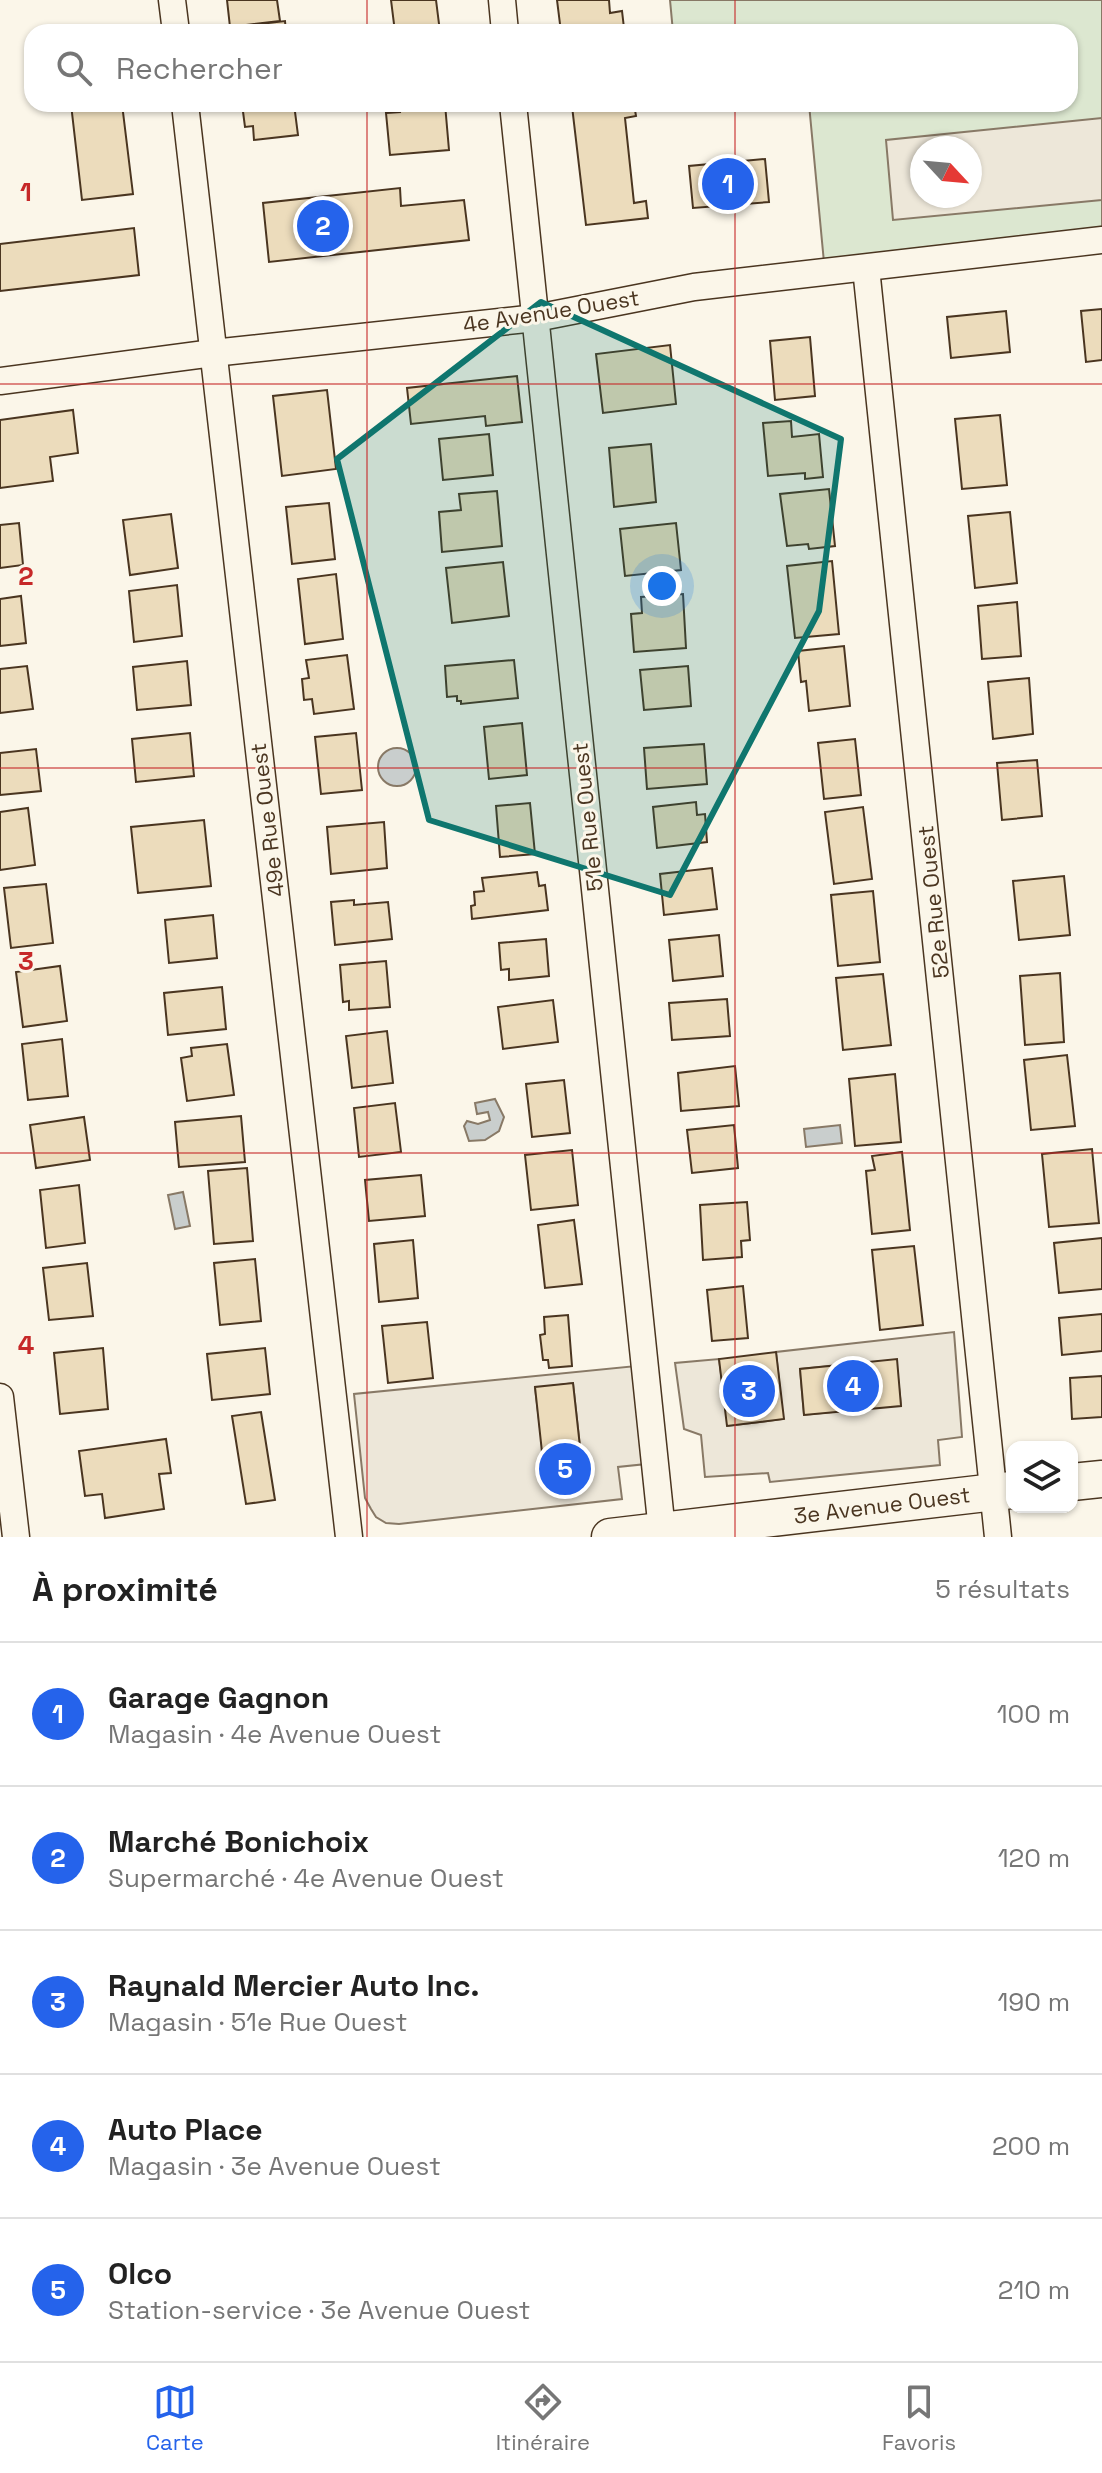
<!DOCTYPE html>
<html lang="fr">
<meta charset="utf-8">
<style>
body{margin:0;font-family:"Space Grotesk",sans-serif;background:#f2f2f2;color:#222}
.controls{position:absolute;right:24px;bottom:24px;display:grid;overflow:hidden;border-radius:16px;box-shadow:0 2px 6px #0004}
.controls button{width:72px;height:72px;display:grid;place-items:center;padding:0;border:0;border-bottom:2px solid #e0e0e0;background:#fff;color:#222;font:40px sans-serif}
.compass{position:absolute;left:910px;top:136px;width:72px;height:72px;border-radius:50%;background:#fff;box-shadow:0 2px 6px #0004;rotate:116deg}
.you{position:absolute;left:662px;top:586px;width:28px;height:28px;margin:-20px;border:6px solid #fff;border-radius:50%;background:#1a73e8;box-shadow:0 0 0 12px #1a73e833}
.badge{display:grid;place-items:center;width:52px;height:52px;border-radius:50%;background:#2563eb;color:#fff;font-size:26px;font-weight:700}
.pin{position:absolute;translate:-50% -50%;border:4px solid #fff;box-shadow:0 2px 8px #0006}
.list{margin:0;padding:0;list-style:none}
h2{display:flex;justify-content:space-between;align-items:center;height:104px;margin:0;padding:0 32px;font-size:34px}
h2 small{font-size:26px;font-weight:400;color:#767676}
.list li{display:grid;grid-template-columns:52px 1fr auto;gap:24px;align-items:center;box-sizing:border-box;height:144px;padding:0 32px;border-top:2px solid #e0e0e0}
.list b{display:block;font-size:30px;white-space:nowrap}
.list p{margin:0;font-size:26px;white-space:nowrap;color:#767676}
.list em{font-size:26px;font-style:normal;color:#767676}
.icon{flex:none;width:44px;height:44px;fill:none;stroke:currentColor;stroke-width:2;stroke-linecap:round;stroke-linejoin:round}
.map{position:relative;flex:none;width:1102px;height:1537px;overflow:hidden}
.search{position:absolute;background:#fff;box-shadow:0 2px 6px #0004;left:24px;right:24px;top:24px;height:88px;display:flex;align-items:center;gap:20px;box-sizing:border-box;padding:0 28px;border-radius:24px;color:#767676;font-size:30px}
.sheet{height:824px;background:#fff}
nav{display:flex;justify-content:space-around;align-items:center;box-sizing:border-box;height:112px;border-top:2px solid #e0e0e0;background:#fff;font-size:22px;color:#767676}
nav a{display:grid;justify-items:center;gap:4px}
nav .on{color:#2563eb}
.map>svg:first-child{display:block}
.green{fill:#dce7d0;stroke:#887966;stroke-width:2;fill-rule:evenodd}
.parking{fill:#ede7d9;stroke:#887966;stroke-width:2;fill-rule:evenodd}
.water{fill:#c9cecd;stroke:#887966;stroke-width:2}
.building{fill:#ecdcbc;stroke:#4a3520;stroke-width:2}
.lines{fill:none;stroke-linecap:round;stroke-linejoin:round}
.street-casing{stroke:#4a3520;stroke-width:29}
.secondary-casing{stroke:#4a3520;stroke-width:39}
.street{stroke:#fbf6e9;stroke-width:26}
.secondary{stroke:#fbf6e9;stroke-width:36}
.marked{fill:#0f766e;fill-opacity:0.2;stroke:#0f766e;stroke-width:6;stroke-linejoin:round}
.grid{fill:none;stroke:#c62828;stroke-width:2;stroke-opacity:0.55}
.labels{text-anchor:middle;stroke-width:6;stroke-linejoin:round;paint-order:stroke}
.street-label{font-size:22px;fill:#4a3520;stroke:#fbf6e9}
.grid-label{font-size:26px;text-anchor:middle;font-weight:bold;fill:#c62828;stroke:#fbf6e9;stroke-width:6;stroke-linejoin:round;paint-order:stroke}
</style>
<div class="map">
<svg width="1102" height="1537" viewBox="0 0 1102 1537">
<rect width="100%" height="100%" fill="#fbf6e9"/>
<path class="green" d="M 670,0 L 1102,0 L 1102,240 L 825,273 L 809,104 L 1070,104 L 1070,32 L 673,32 ZM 922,148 L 970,148 L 970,196 L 922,196 Z"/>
<g class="parking">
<path d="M 1102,118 L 1102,200 L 893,220 L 886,140 ZM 922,148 L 970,148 L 970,196 L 922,196 Z"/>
<path d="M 954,1332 L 962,1437 L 938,1440 L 940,1465 L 770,1482 L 768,1473 L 705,1477 L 701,1435 L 684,1429 L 675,1363 L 719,1359 L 728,1426 L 783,1419 L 776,1352 ZM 896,1360 L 901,1405 L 804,1415 L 800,1369 Z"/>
<path d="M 636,1366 L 646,1464 L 618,1467 L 622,1499 L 399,1524 L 386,1523 L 376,1517 L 371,1509 L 365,1498 L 354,1394 ZM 573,1383 L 580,1447 L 543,1452 L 535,1388 Z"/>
</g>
<g class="water">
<circle cx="397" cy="767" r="19"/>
<polygon points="495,1099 504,1117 499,1131 485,1140 469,1141 464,1126 467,1121 478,1124 490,1120 488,1112 477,1114 475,1103"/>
<polygon points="840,1125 842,1143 806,1147 804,1129"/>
<polygon points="183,1192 190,1226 175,1229 168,1195"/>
</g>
<g class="building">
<polygon points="227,0 277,0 280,21 230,27"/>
<polygon points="391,0 436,0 440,32 395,32"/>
<polygon points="557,0 609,0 610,13 622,11 624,28 561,32"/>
<polygon points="285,21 286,32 236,32 235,27"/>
<polygon points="71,104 122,104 133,194 82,200"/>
<polygon points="242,104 294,104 298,135 254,140 253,126 245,127"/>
<polygon points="399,104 445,104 449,150 390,155 386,113 400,112"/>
<polygon points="588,104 634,104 636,116 625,118 634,203 646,201 648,218 586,225 572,106"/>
<polygon points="765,159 769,202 693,208 689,166"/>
<polygon points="400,188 401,206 464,200 469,240 269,262 263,203"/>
<polygon points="134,228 139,275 0,291 0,244"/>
<polygon points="1102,309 1102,360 1086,362 1081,311"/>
<polygon points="1006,311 1010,352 951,358 947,317"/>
<polygon points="810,337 815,396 775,400 770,341"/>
<polygon points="670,345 676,404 603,413 596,354"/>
<polygon points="517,376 522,422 486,426 485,416 411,424 407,388"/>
<polygon points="327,390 336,469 282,476 273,396"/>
<polygon points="73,410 78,453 50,457 53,481 0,488 0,420"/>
<polygon points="1000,415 1007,485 962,489 955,419"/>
<polygon points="791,421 792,437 819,434 823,477 805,479 805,473 768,476 763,423"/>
<polygon points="489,434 493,475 443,480 439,439"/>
<polygon points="651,444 656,502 614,507 609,448"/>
<polygon points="829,489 835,546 809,549 808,544 787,546 780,494"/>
<polygon points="497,491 502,546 442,552 439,512 461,510 459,494"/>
<polygon points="329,503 335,559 292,564 286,507"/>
<polygon points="1010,512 1017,583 975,588 968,516"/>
<polygon points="171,514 178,568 130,575 123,520"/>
<polygon points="19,523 23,565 0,568 0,525"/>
<polygon points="676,523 681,570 625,576 620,529"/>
<polygon points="832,561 839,634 795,638 787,566"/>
<polygon points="503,562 509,616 452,623 446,568"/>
<polygon points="336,574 343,639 305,644 298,579"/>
<polygon points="177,585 182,636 134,642 129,591"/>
<polygon points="683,594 686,648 634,652 631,614 642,613 641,597"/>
<polygon points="21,596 26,643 0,646 0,599"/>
<polygon points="1017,602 1021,656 982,659 978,606"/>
<polygon points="844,646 850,706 809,711 806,681 801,682 798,651"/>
<polygon points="347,655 354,709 314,714 312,699 304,700 302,679 309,678 306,660"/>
<polygon points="514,660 518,698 461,704 461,701 457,701 457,696 447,697 445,666"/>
<polygon points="187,661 191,705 137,710 133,667"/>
<polygon points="27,666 33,709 0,713 0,669"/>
<polygon points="688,666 691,706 644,710 640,670"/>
<polygon points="1029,678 1033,734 993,739 988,682"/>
<polygon points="522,723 527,775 489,779 484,727"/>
<polygon points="190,733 194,776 136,782 132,739"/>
<polygon points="356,733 362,790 321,794 315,737"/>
<polygon points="855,739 861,795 824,799 818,743"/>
<polygon points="704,744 707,784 647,789 644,748"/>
<polygon points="36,749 41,791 0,795 0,753"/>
<polygon points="1037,760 1042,816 1002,820 997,763"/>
<polygon points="696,802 697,815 705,814 707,842 657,848 653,807"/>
<polygon points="530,803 535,854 500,857 496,806"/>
<polygon points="863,807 872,879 834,884 825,812"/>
<polygon points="28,808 35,865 0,870 0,812"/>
<polygon points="204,820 211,886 138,893 131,827"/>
<polygon points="384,822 387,868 331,874 327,827"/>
<polygon points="712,868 717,909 664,915 660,874"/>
<polygon points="537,872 539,886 545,885 548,910 472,919 471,906 475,905 474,892 484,891 482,878"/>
<polygon points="1064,876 1070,935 1019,940 1013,881"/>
<polygon points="46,884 53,943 11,948 4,888"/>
<polygon points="873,891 880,962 838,966 831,895"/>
<polygon points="354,900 354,905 388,902 392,939 335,945 331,902"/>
<polygon points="213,915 217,958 169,963 165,920"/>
<polygon points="719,935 723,976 673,981 669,940"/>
<polygon points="546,939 549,976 509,980 509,969 501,970 499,943"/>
<polygon points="386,961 390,1007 349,1010 349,1001 343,1002 340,965"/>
<polygon points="60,966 67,1021 23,1027 16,972"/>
<polygon points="1060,973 1064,1042 1025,1045 1020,976"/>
<polygon points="883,974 891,1045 843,1050 836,978"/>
<polygon points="222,987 226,1029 168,1035 164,993"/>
<polygon points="727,999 730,1036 672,1040 669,1003"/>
<polygon points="553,1000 558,1042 503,1049 498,1007"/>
<polygon points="387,1031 393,1083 352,1088 346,1036"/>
<polygon points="62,1039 68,1096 28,1100 22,1044"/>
<polygon points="227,1044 234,1095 187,1101 181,1058 192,1056 191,1048"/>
<polygon points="1067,1055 1075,1126 1031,1130 1024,1060"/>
<polygon points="735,1066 739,1106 681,1111 678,1073"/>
<polygon points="895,1074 901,1142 855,1146 849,1079"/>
<polygon points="564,1080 570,1133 532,1137 526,1084"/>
<polygon points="395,1103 401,1152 359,1157 354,1108"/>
<polygon points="241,1116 245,1162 179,1167 175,1122"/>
<polygon points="84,1117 90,1160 36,1168 30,1125"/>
<polygon points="734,1125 738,1168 692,1173 687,1130"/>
<polygon points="1092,1149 1099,1223 1049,1227 1042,1154"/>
<polygon points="572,1150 578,1205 531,1210 525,1155"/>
<polygon points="902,1152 910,1230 872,1234 866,1171 875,1170 872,1156"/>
<polygon points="247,1168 253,1241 214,1244 208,1171"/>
<polygon points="421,1175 425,1216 369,1221 365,1180"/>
<polygon points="79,1185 85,1243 46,1248 40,1190"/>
<polygon points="747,1202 750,1240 741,1241 742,1257 703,1260 700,1205"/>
<polygon points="574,1220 582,1284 545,1288 538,1225"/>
<polygon points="1102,1238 1102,1289 1059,1293 1054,1243"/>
<polygon points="413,1240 418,1298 379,1302 374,1244"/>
<polygon points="914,1246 923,1325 880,1330 872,1250"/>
<polygon points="255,1259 261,1321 220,1325 214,1263"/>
<polygon points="87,1263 93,1316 49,1320 43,1268"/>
<polygon points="743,1286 748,1338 712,1341 707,1290"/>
<polygon points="1102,1314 1102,1351 1062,1355 1059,1318"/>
<polygon points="568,1315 572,1366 549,1368 548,1360 543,1360 540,1335 545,1334 544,1317"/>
<polygon points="427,1322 433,1378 388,1383 382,1326"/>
<polygon points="103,1348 108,1409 60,1414 54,1353"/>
<polygon points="265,1348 270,1394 212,1400 207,1354"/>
<polygon points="776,1352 784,1419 727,1426 719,1359"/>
<polygon points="897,1359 901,1406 804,1415 800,1369"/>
<polygon points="1102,1376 1102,1417 1072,1419 1070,1378"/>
<polygon points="573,1383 580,1447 542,1452 535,1387"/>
<polygon points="261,1412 275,1500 246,1504 232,1416"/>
<polygon points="166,1439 171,1473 159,1474 164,1509 105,1518 102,1494 85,1496 79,1451"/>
</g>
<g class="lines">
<g class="street-casing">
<g id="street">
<polyline points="172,0 176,32"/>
<polyline points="502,0 505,32"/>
<polyline points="185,104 349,1537"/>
<polyline points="513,104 662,1531"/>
<polyline points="866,268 998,1537"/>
<polyline points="0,381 213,353 536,318 694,287 1102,240"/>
<polyline points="0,1397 16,1537"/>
</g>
</g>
<g class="secondary-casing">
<g id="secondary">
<polyline points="1072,1482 1102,1479"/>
<polyline points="610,1537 1012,1490"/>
</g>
</g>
<use href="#street" class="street"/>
<use href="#secondary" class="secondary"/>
</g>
<path class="marked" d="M 541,302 L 841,439 L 819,611 L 670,895 L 429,820 L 337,459 Z"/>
<path class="grid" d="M 367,0 L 367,32M 735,0 L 735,32M 367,104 L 367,1537M 735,104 L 735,1537M 0,384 L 1102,384M 0,768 L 1102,768M 0,1153 L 1102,1153"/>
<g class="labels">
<g class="street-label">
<text transform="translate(551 311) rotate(-9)" y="8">4e Avenue Ouest</text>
<text transform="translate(587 817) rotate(-96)" y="8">51e Rue Ouest</text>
<text transform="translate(267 820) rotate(-97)" y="8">49e Rue Ouest</text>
<text transform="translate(933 902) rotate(-96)" y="8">52e Rue Ouest</text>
<text transform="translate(882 1505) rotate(-7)" y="8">3e Avenue Ouest</text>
</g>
</g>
<g class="grid-label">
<text x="26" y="201">1</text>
<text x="26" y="585">2</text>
<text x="26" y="970">3</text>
<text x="26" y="1354">4</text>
</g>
</svg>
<div class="controls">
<button><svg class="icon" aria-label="layers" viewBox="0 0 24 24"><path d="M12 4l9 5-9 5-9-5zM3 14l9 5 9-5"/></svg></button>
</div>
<svg class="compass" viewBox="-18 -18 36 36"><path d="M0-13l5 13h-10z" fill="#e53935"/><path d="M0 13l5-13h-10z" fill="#767676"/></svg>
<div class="you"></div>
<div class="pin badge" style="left:728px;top:184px">1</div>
<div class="pin badge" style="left:323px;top:226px">2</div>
<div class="pin badge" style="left:749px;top:1391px">3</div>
<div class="pin badge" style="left:853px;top:1386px">4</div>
<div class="pin badge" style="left:565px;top:1469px">5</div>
<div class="search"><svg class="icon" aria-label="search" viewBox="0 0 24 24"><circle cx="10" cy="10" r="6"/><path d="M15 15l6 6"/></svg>Rechercher</div>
</div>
<section class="sheet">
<h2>À proximité<small>5 résultats</small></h2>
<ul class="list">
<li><span class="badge">1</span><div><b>Garage Gagnon</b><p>Magasin · 4e Avenue Ouest</p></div><em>100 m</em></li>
<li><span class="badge">2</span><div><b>Marché Bonichoix</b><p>Supermarché · 4e Avenue Ouest</p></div><em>120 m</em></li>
<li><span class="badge">3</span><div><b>Raynald Mercier Auto Inc.</b><p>Magasin · 51e Rue Ouest</p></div><em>190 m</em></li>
<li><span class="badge">4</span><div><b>Auto Place</b><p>Magasin · 3e Avenue Ouest</p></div><em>200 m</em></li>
<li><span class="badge">5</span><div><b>Olco</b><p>Station-service · 3e Avenue Ouest</p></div><em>210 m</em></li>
</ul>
</section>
<nav>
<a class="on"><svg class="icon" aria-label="map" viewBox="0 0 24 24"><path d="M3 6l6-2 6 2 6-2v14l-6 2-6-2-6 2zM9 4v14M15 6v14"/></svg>Carte</a>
<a><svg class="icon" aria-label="directions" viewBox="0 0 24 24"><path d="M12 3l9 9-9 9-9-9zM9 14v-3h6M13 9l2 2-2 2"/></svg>Itinéraire</a>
<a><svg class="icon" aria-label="saved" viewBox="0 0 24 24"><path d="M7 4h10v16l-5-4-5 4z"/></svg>Favoris</a>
</nav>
